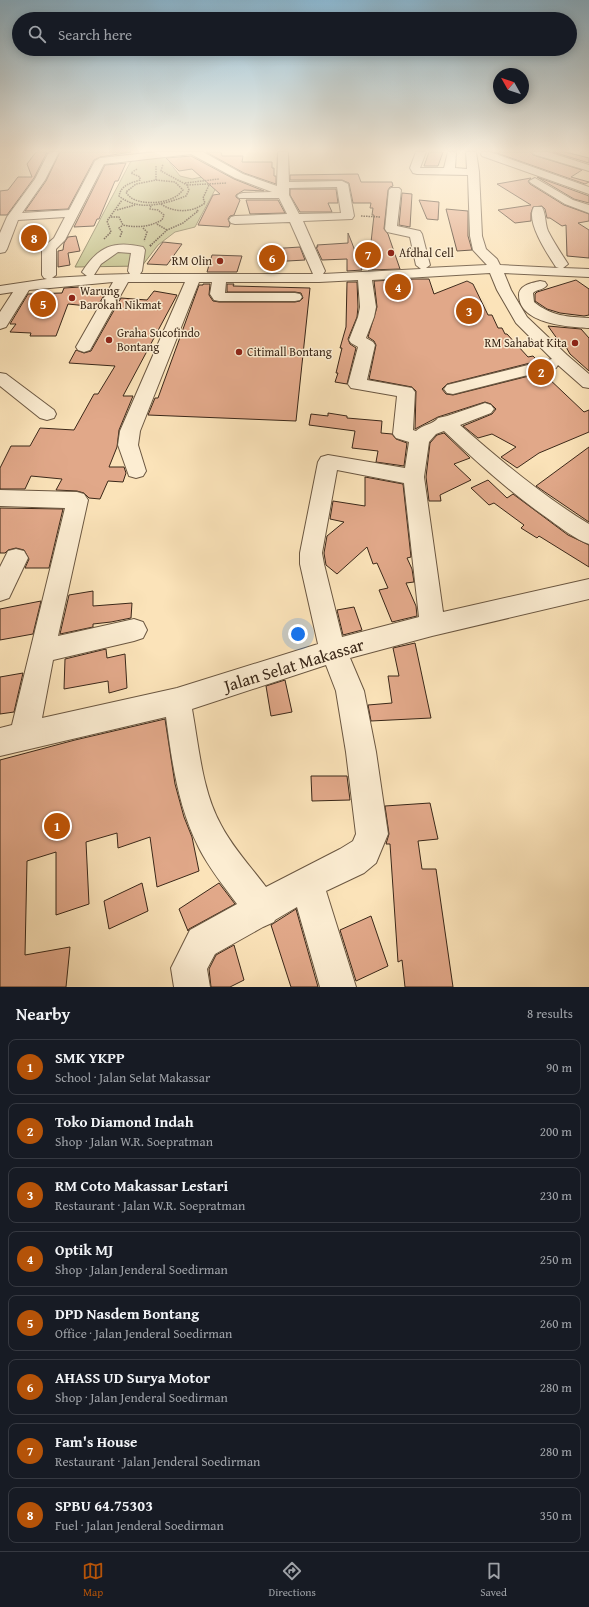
<!DOCTYPE html>
<meta charset="utf-8">
<style>
body{margin:0;font-family:"Gentium Book Plus",serif;background:#242831;color:#f1f3f6}
.compass{position:absolute;left:493px;top:68px;width:36px;height:36px;border-radius:50%;background:#171b24;box-shadow:0 2px 10px #0003;rotate:310deg}
.you{position:absolute;left:298px;top:634px;width:14px;height:14px;margin:-10px;border:3px solid #fff;border-radius:50%;background:#1a73e8;box-shadow:0 0 0 6px #1a73e833}
.badge{display:grid;place-items:center;width:26px;height:26px;border-radius:50%;background:#b45309;color:#fff;font-size:13px;font-weight:700}
.pin{position:absolute;translate:-50% -50%;border:2px solid #fff;box-shadow:0 1px 4px #0006}
.list{margin:0;padding:0;list-style:none}
h2{display:flex;justify-content:space-between;align-items:center;height:52px;margin:0;padding:0 16px;font-size:17px}
h2 small{font-size:13px;font-weight:400;color:#9ea1a6}
.list li{display:grid;grid-template-columns:26px 1fr auto;gap:12px;align-items:center;box-sizing:border-box;height:56px;margin:0 8px 8px;padding:0 8px;border:1px solid #363941;border-radius:8px}
.list b{display:block;font-size:15px;white-space:nowrap}
.list p{margin:0;font-size:13px;white-space:nowrap;color:#9ea1a6}
.list em{font-size:13px;font-style:normal;color:#9ea1a6}
.icon{flex:none;width:22px;height:22px;fill:none;stroke:currentColor;stroke-width:2;stroke-linecap:round;stroke-linejoin:round}
.map{position:relative;flex:none;width:589px;height:987px;overflow:hidden}
.search{position:absolute;background:#171b24;box-shadow:0 2px 10px #0003;left:12px;right:12px;top:12px;height:44px;display:flex;align-items:center;gap:10px;box-sizing:border-box;padding:0 14px;border-radius:22px;color:#9ea1a6;font-size:15px}
.sheet{height:564px;background:#171b24}
nav{display:flex;justify-content:space-around;align-items:center;box-sizing:border-box;height:56px;border-top:1px solid #363941;background:#171b24;font-size:11px;color:#9ea1a6}
nav a{display:grid;justify-items:center;gap:2px}
nav .on{color:#b45309}
.map>svg:first-child{display:block}
.green{fill:#c3c28c;stroke:#7f7552}
.building{fill:#e1a889;stroke:#3b2819}
.lines{fill:none;stroke-linecap:round;stroke-linejoin:round}
.minor-casing{stroke:#6b5741;stroke-width:2}
.path-far1{stroke:#3b2819;stroke-width:1.5;stroke-dasharray:1.5 1;stroke-linecap:butt}
.path{stroke:#3b2819;stroke-width:2;stroke-dasharray:2 1.5;stroke-linecap:butt}
.minor{fill:#fcedd2;fill-rule:evenodd}
.poi-dot{fill:#8f2418;stroke:#fcedd2;stroke-width:1.5}
.labels{text-anchor:middle;stroke-width:3;stroke-linejoin:round;paint-order:stroke}
.far-poi-label{font-size:12px;fill:#3b2819;stroke:#fcedd2;text-anchor:start}
.near-street-label{font-size:17px;fill:#3b2819;stroke:#fcedd2}
</style>
<div class="map">
<svg width="589" height="987" viewBox="0 0 589 987">
<rect width="100%" height="100%" fill="#fbe3b9"/>
<filter id="stains"><feTurbulence type="fractalNoise" baseFrequency=".005" numOctaves="4"/><feColorMatrix values="0 0 0 0 .2 0 0 0 0 .09 0 0 0 0 .02 0 0 0 .5 -.17"/></filter>
<radialGradient id="worn" r=".72"><stop offset=".6" stop-color="#630" stop-opacity="0"/><stop offset="1" stop-color="#630" stop-opacity=".3"/></radialGradient>
<polygon class="green" points="168,156 170,163 180,176 192,179 227,172 248,183 217,186 195,227 175,232 158,245 142,266 75,267 132,159"/>
<g class="building">
<polygon points="36,152 47,152 34,178 7,215 0,215 0,191 8,190 18,177 32,177 27,164"/>
<polygon points="60,152 131,152 100,157 94,160 68,209 25,211 46,181"/>
<polygon points="206,152 221,152 222,156 243,156 242,162 272,162 272,168 274,168 274,176 276,176 276,184 244,173"/>
<polygon points="429,152 443,152 438,166 424,166"/>
<polygon points="494,152 531,152 533,155 582,170 571,177 589,182 585,184"/>
<polygon points="553,152 565,152 589,158 589,163"/>
<polygon points="191,156 234,179 264,191 244,190 236,195 236,197 240,200 234,215 230,216 228,219 230,224 229,227 198,225 213,195 220,194 192,169 179,171 166,158"/>
<polygon points="126,163 118,181 115,181 99,219 97,219 94,226 74,227 105,165"/>
<polygon points="358,174 361,182 392,182 393,186 390,187 388,190 384,229 388,234 400,269 368,270 374,215 372,215 373,208 370,208 371,203 353,203 349,183 342,180 290,180 290,175"/>
<polygon points="537,177 589,196 589,203 574,199"/>
<polygon points="531,178 528,181 530,184 564,205 589,214 589,221 578,223 589,230 589,258 567,256 566,225 562,226 550,218 547,218 545,209 542,206 533,207 531,213 531,221 515,223 498,210 531,205 497,184"/>
<polygon points="290,189 336,189 338,203 328,203 332,212 300,212 290,195"/>
<polygon points="402,193 412,194 410,227 399,225"/>
<polygon points="246,200 278,200 285,213 250,214"/>
<polygon points="419,200 439,202 438,220 427,219"/>
<polygon points="446,209 468,211 468,236 472,250 457,251"/>
<polygon points="348,233 352,243 362,270 347,271 347,259 322,260 316,247 318,247 317,245 348,243"/>
<polygon points="76,236 80,251 68,253 70,265 58,267 58,251 63,250 64,243 68,237"/>
<polygon points="163,242 182,244 167,265 147,264"/>
<polygon points="300,247 305,260 270,262 269,249"/>
<polygon points="212,255 242,256 237,272 207,272"/>
<polygon points="414,279 429,279 434,294 467,281 473,284 488,315 492,315 498,328 502,328 505,334 507,334 528,357 533,356 538,361 447,384 442,389 446,394 453,395 549,371 552,375 546,376 584,412 589,410 589,432 539,453 517,468 501,457 516,447 492,434 478,438 463,426 492,414 496,409 491,404 485,402 438,417 415,429 416,391 412,387 369,379 376,345 374,341 368,337 377,307 374,281"/>
<polygon points="576,280 589,289 589,315 584,316 560,313 547,309 535,301 535,294 537,292"/>
<polygon points="347,282 357,282 358,307 357,317 348,339 350,344 356,348 347,384 335,382 338,373 336,373 342,348 340,348 346,327"/>
<polygon points="203,284 210,284 209,295 213,301 219,302 295,302 300,301 303,298 301,293 295,292 227,292 227,284 234,284 233,286 310,288 296,421 148,415 155,398 158,398 199,285 203,285"/>
<polygon points="80,287 82,287 81,289 106,292 97,307 68,304 56,336 30,336 31,333 10,332 16,324 10,324 28,294 62,293 64,288"/>
<polygon points="154,291 177,295 123,396 133,396 119,430 117,447 109,467 124,467 126,473 123,482 108,481 100,499 89,498 84,493 77,491 56,490 62,479 31,476 25,489 0,489 0,468 11,446 30,446 40,428 74,430 94,394 98,394 115,366 69,363 76,350 84,353 91,351 121,298 147,300"/>
<polygon points="548,326 581,329 589,338 589,371 570,354 566,347 563,347"/>
<polygon points="328,413 347,416 347,418 382,421 381,433 392,434 396,439 407,443 404,466 376,462 378,451 352,448 355,431 309,425 311,414 328,416"/>
<polygon points="444,433 470,458 454,464 471,480 440,495 441,501 429,501 426,477 430,443 437,435"/>
<polygon points="589,447 589,522 536,486"/>
<polygon points="365,477 403,484 411,557 407,558 412,569 414,582 406,583 416,606 417,616 392,622 379,590 388,588 377,563 373,564 367,547 337,574 326,565 324,553 327,536 344,522 330,519 333,501 365,506"/>
<polygon points="488,480 507,498 513,494 568,535 589,545 589,567 539,536 537,538 521,528 524,525 494,503 489,505 471,488"/>
<polygon points="0,508 63,509 49,568 25,568 29,559 24,550 16,548 8,550 5,553 0,553"/>
<polygon points="93,591 93,606 132,603 131,618 111,622 93,624 93,627 60,634 69,595"/>
<polygon points="41,601 33,634 0,640 0,609"/>
<polygon points="354,607 362,630 343,635 337,610"/>
<polygon points="415,643 431,718 371,721 368,705 392,703 388,676 399,676 393,648"/>
<polygon points="106,649 107,658 125,654 127,688 109,693 108,681 64,689 65,659"/>
<polygon points="23,673 14,712 0,714 0,677"/>
<polygon points="285,680 292,712 271,716 266,686"/>
<polygon points="165,719 175,784 184,817 192,837 199,871 157,887 150,837 118,848 117,833 86,842 89,904 56,915 56,852 27,861 25,955 70,947 66,987 0,987 0,760 75,740"/>
<polygon points="311,776 347,776 350,800 312,801"/>
<polygon points="430,803 438,839 418,841 422,869 436,869 453,987 405,987 402,960 398,962 390,844 386,844 389,834 385,806"/>
<polygon points="142,883 148,911 109,929 104,901"/>
<polygon points="219,883 235,904 189,929 188,931 179,909"/>
<polygon points="296,909 318,987 291,987 271,925"/>
<polygon points="371,916 388,966 356,981 340,930"/>
<polygon points="234,945 244,980 230,987 211,987 209,969 216,955"/>
</g>
<g class="lines">
<g class="minor-casing">
<g id="minor">
<path d="M 49,152 L 59,152 L 45,180 L 22,213 L 69,210 L 95,161 L 100,158 L 157,152 L 203,152 L 243,174 L 277,186 L 278,152 L 288,152 L 289,182 L 342,181 L 348,184 L 354,216 L 352,219 L 303,221 L 325,271 L 323,274 L 421,269 L 416,265 L 410,237 L 387,232 L 385,229 L 389,190 L 391,188 L 399,188 L 401,190 L 397,226 L 420,231 L 422,234 L 430,265 L 426,268 L 487,265 L 473,250 L 470,236 L 468,175 L 417,174 L 413,173 L 410,168 L 416,152 L 426,152 L 420,168 L 444,168 L 448,152 L 456,152 L 455,168 L 467,169 L 466,152 L 476,152 L 479,172 L 482,236 L 486,249 L 497,259 L 500,265 L 559,268 L 556,267 C 548,255 525,221 534,207 L 542,207 C 546,214 545,224 548,231 C 554,243 561,253 568,264 L 563,268 L 589,269 L 589,277 L 504,273 L 511,290 L 527,317 L 567,355 L 589,374 L 589,388 L 583,387 L 558,365 L 556,368 L 453,394 L 447,393 L 444,389 L 447,385 L 552,359 L 516,323 L 497,290 L 490,273 L 372,280 L 376,307 L 374,317 L 366,338 L 373,342 L 375,345 L 367,380 L 412,388 L 415,392 L 413,430 L 416,431 C 422,425 434,424 438,418 L 447,416 L 485,403 L 491,405 L 494,409 L 491,413 L 460,425 C 501,461 543,496 589,524 L 589,544 C 575,539 562,529 550,520 C 512,494 478,463 444,431 L 436,434 L 429,442 L 424,477 L 443,612 L 589,579 L 589,599 L 432,636 L 350,658 L 364,691 L 376,752 L 388,834 L 376,863 L 364,873 L 326,891 L 356,987 L 320,987 L 297,907 L 275,920 L 274,922 L 263,927 L 215,954 L 207,969 L 210,987 L 174,987 L 171,968 L 190,930 L 237,904 C 223,885 209,868 199,848 C 178,807 172,762 166,717 L 0,756 L 0,728 L 12,725 L 65,508 L 0,506 L 0,490 L 77,492 L 84,494 L 88,500 L 58,636 L 134,619 L 143,622 L 147,630 L 143,638 L 134,641 L 53,660 L 42,718 L 177,688 L 318,644 L 300,564 L 300,553 L 318,462 L 321,457 L 328,455 L 405,468 L 409,442 L 396,438 L 393,434 L 397,396 L 357,389 L 351,388 L 348,384 L 358,347 L 351,343 L 349,340 L 358,317 L 360,307 L 358,280 L 319,282 L 226,282 L 225,293 L 295,293 L 300,294 L 302,297 L 300,300 L 295,301 L 219,301 L 214,300 L 210,294 L 212,282 L 199,282 L 140,431 L 138,445 L 146,471 L 143,476 L 136,478 L 129,476 L 118,445 L 120,431 L 185,282 L 128,282 L 90,350 L 84,352 L 78,350 L 76,347 L 113,282 L 29,290 L 6,327 L 0,329 L 0,312 L 13,292 L 0,294 L 0,286 L 47,279 L 44,278 L 42,275 L 42,248 L 54,238 L 65,217 L 18,220 L 7,249 L 5,252 L 0,253 L 0,233 L 7,217 L 35,179 ZM 191,154 L 235,178 L 272,192 L 243,193 L 239,194 L 237,196 L 239,198 L 279,198 L 287,214 L 235,216 L 231,217 L 229,220 L 231,223 L 235,224 L 290,222 L 313,274 L 140,274 L 142,271 L 145,250 L 143,247 C 113,240 98,247 82,272 L 87,276 L 52,278 L 56,275 L 56,249 L 65,240 L 104,164 ZM 337,187 L 341,213 L 299,214 L 289,195 L 289,188 ZM 118,252 L 131,253 L 128,271 L 130,274 L 94,275 L 101,264 ZM 337,470 L 404,483 L 419,617 L 342,637 L 324,564 L 322,553 ZM 326,665 L 336,691 L 346,752 L 356,834 L 353,841 L 340,849 L 266,887 C 251,867 233,848 221,825 C 202,791 199,747 192,709 Z"/>
<polygon points="482,152 490,152 589,187 589,194 482,156 481,154"/>
<polygon points="532,152 548,152 589,165 589,171 533,154"/>
<polygon points="535,178 573,200 589,205 589,213 565,204 531,183 529,181"/>
<path d="M 540,281 L 545,282 L 547,285 C 544,290 537,289 533,293 L 534,302 C 551,316 568,317 589,318 L 589,328 C 569,327 519,324 519,295 C 519,285 532,283 540,281 Z"/>
<polygon points="0,373 6,374 54,410 56,414 54,418 47,420 40,418 0,386"/>
<polygon points="16,549 24,551 28,558 9,598 0,601 0,567 8,551"/>
</g>
</g>
<g class="path-far1">
<polyline points="156,166 156,180"/>
<path d="M 137,169 L 131,173 L 140,177 L 140,180 C 131,183 121,185 119,196 C 138,212 165,204 186,196 L 189,190 L 187,185 L 161,171 L 163,164"/>
<path d="M 156,180 L 175,182 L 183,190 C 180,193 178,196 173,198 C 162,204 133,206 126,192 L 136,184 Z"/>
<polyline points="185,183 219,179"/>
<polyline points="187,185 227,183"/>
<path d="M 161,204 C 174,213 192,213 205,203 L 203,198 L 209,185"/>
<polyline points="117,210 135,205"/>
<polyline points="361,216 380,217"/>
<path d="M 111,217 L 119,217 L 123,225 C 137,228 149,227 162,220 L 164,215 L 158,210 L 150,209 L 151,205"/>
<polyline points="157,224 167,230"/>
<polyline points="143,228 147,232 144,241"/>
<polyline points="120,237 122,232 119,228 123,225"/>
<polyline points="104,239 111,232 107,221 122,200"/>
<polyline points="150,246 167,230 183,223 198,211 196,209"/>
</g>
<polyline class="path" points="150,246 151,245"/>
<use href="#minor" class="minor"/>
</g>
<linearGradient id="sky" x2="0" y2="1"><stop stop-color="#8bb8d2"/><stop offset="0.52" stop-color="#fdf2e0"/><stop offset="1" stop-color="#fdf2e0" stop-opacity="0"/></linearGradient>
<rect width="589" height="290" fill="url(#sky)"/>
<g class="poi-dot">
<circle cx="391" cy="253" r="4"/>
<circle cx="220" cy="261" r="4"/>
<circle cx="72" cy="298" r="4"/>
<circle cx="109" cy="340" r="4"/>
<circle cx="575" cy="343" r="4"/>
<circle cx="239" cy="352" r="4"/>
</g>
<g class="labels">
<g class="far-poi-label">
<text x="399" y="257">Afdhal Cell</text>
<text x="212" y="265" text-anchor="end">RM Olin</text>
<text x="80" y="295">Warung<tspan x="80" dy="14">Barokah Nikmat</tspan></text>
<text x="117" y="337">Graha Sucofindo<tspan x="117" dy="14">Bontang</tspan></text>
<text x="567" y="347" text-anchor="end">RM Sahabat Kita</text>
<text x="247" y="356">Citimall Bontang</text>
</g>
<g class="near-street-label">
<text transform="translate(294 665) rotate(-17)" y="6">Jalan Selat Makassar</text>
</g>
</g>
<rect width="100%" height="100%" filter="url(#stains)"/>
<rect width="100%" height="100%" fill="url(#worn)"/>
</svg>
<svg class="compass" viewBox="-18 -18 36 36"><path d="M0-13l5 13h-10z" fill="#e53935"/><path d="M0 13l5-13h-10z" fill="#9ea1a6"/></svg>
<div class="you"></div>
<div class="pin badge" style="left:57px;top:826px">1</div>
<div class="pin badge" style="left:541px;top:372px">2</div>
<div class="pin badge" style="left:469px;top:311px">3</div>
<div class="pin badge" style="left:398px;top:287px">4</div>
<div class="pin badge" style="left:43px;top:304px">5</div>
<div class="pin badge" style="left:272px;top:258px">6</div>
<div class="pin badge" style="left:368px;top:255px">7</div>
<div class="pin badge" style="left:34px;top:238px">8</div>
<div class="search"><svg class="icon" aria-label="search" viewBox="0 0 24 24"><circle cx="10" cy="10" r="6"/><path d="M15 15l6 6"/></svg>Search here</div>
</div>
<section class="sheet">
<h2>Nearby<small>8 results</small></h2>
<ul class="list">
<li><span class="badge">1</span><div><b>SMK YKPP</b><p>School · Jalan Selat Makassar</p></div><em>90 m</em></li>
<li><span class="badge">2</span><div><b>Toko Diamond Indah</b><p>Shop · Jalan W.R. Soepratman</p></div><em>200 m</em></li>
<li><span class="badge">3</span><div><b>RM Coto Makassar Lestari</b><p>Restaurant · Jalan W.R. Soepratman</p></div><em>230 m</em></li>
<li><span class="badge">4</span><div><b>Optik MJ</b><p>Shop · Jalan Jenderal Soedirman</p></div><em>250 m</em></li>
<li><span class="badge">5</span><div><b>DPD Nasdem Bontang</b><p>Office · Jalan Jenderal Soedirman</p></div><em>260 m</em></li>
<li><span class="badge">6</span><div><b>AHASS UD Surya Motor</b><p>Shop · Jalan Jenderal Soedirman</p></div><em>280 m</em></li>
<li><span class="badge">7</span><div><b>Fam's House</b><p>Restaurant · Jalan Jenderal Soedirman</p></div><em>280 m</em></li>
<li><span class="badge">8</span><div><b>SPBU 64.75303</b><p>Fuel · Jalan Jenderal Soedirman</p></div><em>350 m</em></li>
</ul>
</section>
<nav>
<a class="on"><svg class="icon" aria-label="map" viewBox="0 0 24 24"><path d="M3 6l6-2 6 2 6-2v14l-6 2-6-2-6 2zM9 4v14M15 6v14"/></svg>Map</a>
<a><svg class="icon" aria-label="directions" viewBox="0 0 24 24"><path d="M12 3l9 9-9 9-9-9zM9 14v-3h6M13 9l2 2-2 2"/></svg>Directions</a>
<a><svg class="icon" aria-label="saved" viewBox="0 0 24 24"><path d="M7 4h10v16l-5-4-5 4z"/></svg>Saved</a>
</nav>
